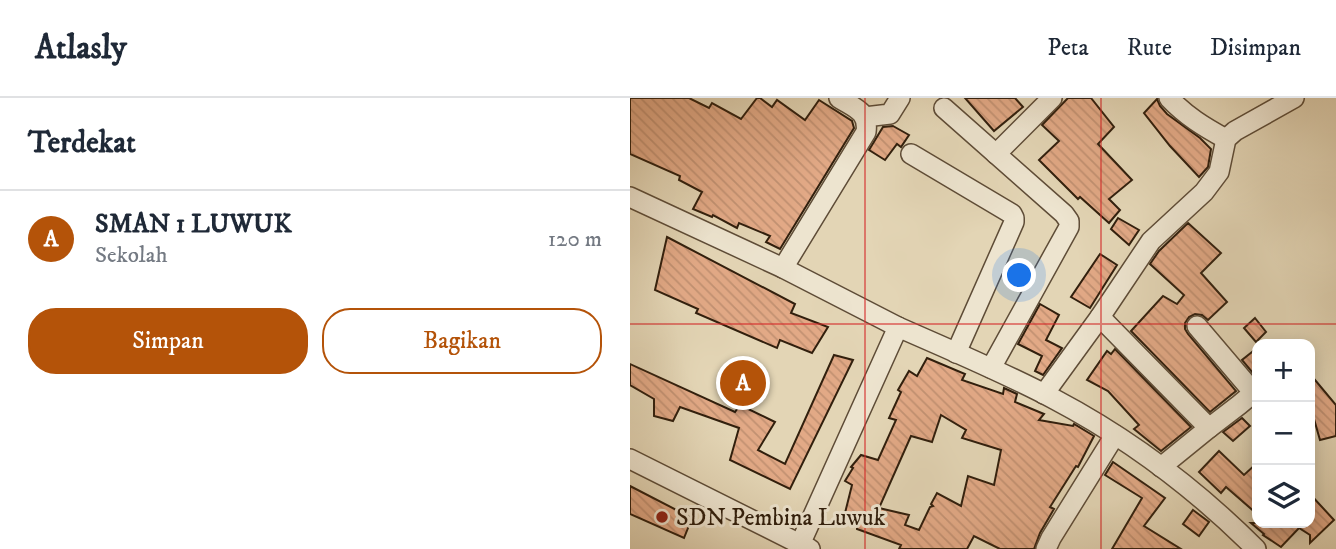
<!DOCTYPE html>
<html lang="id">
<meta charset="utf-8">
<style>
body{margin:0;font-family:"IM FELL DW Pica",serif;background:#f6f6f7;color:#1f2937}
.controls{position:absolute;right:21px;bottom:21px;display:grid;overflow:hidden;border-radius:14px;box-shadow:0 4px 18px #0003}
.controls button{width:63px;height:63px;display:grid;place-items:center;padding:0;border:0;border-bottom:2px solid #e0e1e3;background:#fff;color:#1f2937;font:35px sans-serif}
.you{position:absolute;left:390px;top:178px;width:24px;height:24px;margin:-18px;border:5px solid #fff;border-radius:50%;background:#1a73e8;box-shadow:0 0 0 10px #1a73e833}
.badge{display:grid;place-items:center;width:46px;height:46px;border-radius:50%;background:#b45309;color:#fff;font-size:23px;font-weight:700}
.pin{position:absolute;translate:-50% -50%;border:4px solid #fff;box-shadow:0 2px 7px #0006}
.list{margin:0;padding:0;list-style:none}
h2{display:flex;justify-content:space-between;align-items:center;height:91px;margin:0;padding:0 28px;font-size:30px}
h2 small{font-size:23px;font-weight:400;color:#747a83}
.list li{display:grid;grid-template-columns:46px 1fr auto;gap:21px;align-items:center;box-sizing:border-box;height:98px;padding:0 28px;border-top:2px solid #e0e1e3}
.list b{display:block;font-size:26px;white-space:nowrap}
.list p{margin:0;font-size:23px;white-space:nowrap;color:#747a83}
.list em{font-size:23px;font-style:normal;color:#747a83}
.actions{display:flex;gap:14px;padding:21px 28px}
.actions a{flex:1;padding:16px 0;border:2px solid #b45309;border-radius:28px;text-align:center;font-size:24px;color:#b45309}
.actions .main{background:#b45309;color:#fff}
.icon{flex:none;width:38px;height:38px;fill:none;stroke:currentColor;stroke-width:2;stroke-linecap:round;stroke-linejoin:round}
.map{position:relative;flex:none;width:706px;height:451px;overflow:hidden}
header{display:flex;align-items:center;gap:42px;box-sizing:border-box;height:98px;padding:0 35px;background:#fff;border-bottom:2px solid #e0e1e3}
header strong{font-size:33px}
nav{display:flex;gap:38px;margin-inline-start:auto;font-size:24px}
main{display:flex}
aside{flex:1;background:#fff}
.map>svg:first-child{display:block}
.building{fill:url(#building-back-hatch);stroke:#311f0d;stroke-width:2;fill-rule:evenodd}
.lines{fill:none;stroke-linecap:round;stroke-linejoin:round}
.minor-casing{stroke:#5e4c37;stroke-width:22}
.minor{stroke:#ede4cf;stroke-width:19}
.grid{fill:none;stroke:#d62828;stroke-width:2;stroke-opacity:0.55}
.poi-dot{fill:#8f2418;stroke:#ede4cf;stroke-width:2.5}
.labels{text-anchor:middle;stroke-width:6;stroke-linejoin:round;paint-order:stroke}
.poi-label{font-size:24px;fill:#311f0d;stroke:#ede4cf;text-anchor:start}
</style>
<header>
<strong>Atlasly</strong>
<nav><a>Peta</a><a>Rute</a><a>Disimpan</a></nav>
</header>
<main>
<aside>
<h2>Terdekat<small></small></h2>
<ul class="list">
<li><span class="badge">A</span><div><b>SMAN 1 LUWUK</b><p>Sekolah</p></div><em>120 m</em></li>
</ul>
<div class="actions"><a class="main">Simpan</a><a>Bagikan</a></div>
</aside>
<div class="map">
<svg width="706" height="451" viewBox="0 0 706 451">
<defs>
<pattern id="building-back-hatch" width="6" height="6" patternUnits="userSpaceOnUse" patternTransform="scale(1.75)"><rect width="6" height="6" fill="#e2a986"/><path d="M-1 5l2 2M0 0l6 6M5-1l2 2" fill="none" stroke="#c29172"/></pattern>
</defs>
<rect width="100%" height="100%" fill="#e3d5b5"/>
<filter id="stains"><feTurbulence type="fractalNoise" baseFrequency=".00286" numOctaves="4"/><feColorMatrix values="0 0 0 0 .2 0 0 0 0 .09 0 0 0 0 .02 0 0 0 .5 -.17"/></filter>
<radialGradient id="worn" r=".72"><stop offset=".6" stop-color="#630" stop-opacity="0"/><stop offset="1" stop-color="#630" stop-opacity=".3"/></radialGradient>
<g class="building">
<polygon points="0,0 59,0 79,10 82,5 111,21 127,0 130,0 142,9 147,2 175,22 189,2 222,23 224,30 150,151 136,144 140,138 109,125 107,130 83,117 82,119 63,111 72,94 49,82 50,78 0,56"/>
<polygon points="335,0 385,0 393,9 364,33"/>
<polygon points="438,0 461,0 484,29 468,46 502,82 479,101 490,112 479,125 450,99 448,101 409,62 429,43 412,27"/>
<polygon points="527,1 530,8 537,16 570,40 581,51 578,69 569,79 540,48 514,15"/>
<polygon points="263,28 279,37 271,49 267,46 255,62 239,52 253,29"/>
<polygon points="488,120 509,132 499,147 481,131"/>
<polygon points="558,125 591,155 571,175 597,204 578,222 572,217 565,216 559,219 555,225 555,231 558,236 606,293 580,314 501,233 533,198 547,206 554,197 520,166 529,153"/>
<polygon points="37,139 165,206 161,215 198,229 182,255 150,242 147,250 66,215 68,211 25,192"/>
<polygon points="470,156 487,167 460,210 441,199"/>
<polygon points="410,206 429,217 416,242 432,250 413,277 405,273 412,258 388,246"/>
<polygon points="625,220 636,234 626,244 614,230"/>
<polygon points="627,250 627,280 612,262"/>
<polygon points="485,251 561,329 531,353 504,331 509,327 478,293 457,282 477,253 481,256"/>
<polygon points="204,257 223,262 160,391 100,362 109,330 50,309 43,323 24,318 24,301 0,287 0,266 105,314 110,307 145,324 128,352 155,366"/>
<path d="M 297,260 L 335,276 L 332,282 L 373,296 L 374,290 L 387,296 L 385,304 L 414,316 L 409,322 L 443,328 L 444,326 L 464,338 L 448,369 L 446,368 L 420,409 L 424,411 L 410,435 L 404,451 L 370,451 L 344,438 L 337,451 L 269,451 L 271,447 L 227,431 L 227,419 L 215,415 L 222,387 L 215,383 L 223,370 L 221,369 L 231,357 L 248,362 L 266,322 L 259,320 L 271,294 L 268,292 L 279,273 L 287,278 ZM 311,317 L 336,332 L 332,340 L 371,352 L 364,387 L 338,378 L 331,408 L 307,395 L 301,406 L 303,408 L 300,409 L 289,432 L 275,427 L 279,417 L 249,410 L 281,338 L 302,344 Z"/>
<polygon points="680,276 706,307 706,338 690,342 680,307"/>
<polygon points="612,320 620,328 603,343 593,334"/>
<polygon points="589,353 614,377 627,365 627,416 596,389 591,395 569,374"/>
<polygon points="483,364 535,400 514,428 551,451 482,451 512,400 475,377"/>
<polygon points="0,388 62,420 54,440 0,416"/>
<polygon points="680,396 704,422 680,445 680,437 669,430 651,449 633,437 634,436 621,425 680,425"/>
<polygon points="563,412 579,424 569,438 553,426"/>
</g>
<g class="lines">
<g class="minor-casing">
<g id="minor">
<path d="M 539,0 C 556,18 574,29 596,41"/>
<polyline points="314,10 434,116 439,123 439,129 361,270"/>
<polyline points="235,19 260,16 270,0"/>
<polyline points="281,56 382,116 384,120 384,124 326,255"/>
<polyline points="366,56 422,0"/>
<polyline points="0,99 153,170 268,229 168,451"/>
<path d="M 153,170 L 236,34 C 239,13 224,10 209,0"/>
<polyline points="470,219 521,143 574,94 589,74 596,41 605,33 664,0"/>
<polyline points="567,228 624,295"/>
<path d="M 268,229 C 320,252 373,274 424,301 C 498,340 567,392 626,451"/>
<polyline points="414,296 470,219 579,330 531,369"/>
<polyline points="579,330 609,307 627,292"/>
<polyline points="0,361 180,451"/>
<polyline points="416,451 421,440 485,337"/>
</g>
</g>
<use href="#minor" class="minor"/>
</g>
<path class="grid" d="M 235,0 L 235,451M 471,0 L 471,451M 0,226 L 706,226"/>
<circle class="poi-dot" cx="32" cy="419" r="7"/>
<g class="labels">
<g class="poi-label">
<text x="46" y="427">SDN Pembina Luwuk</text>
</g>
</g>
<rect width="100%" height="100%" filter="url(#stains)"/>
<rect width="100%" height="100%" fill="url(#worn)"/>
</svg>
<div class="controls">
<button>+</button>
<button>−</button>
<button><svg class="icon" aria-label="layers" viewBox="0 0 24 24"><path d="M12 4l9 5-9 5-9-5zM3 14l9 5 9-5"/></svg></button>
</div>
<div class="you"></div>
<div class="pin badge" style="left:113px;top:285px">A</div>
</div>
</main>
